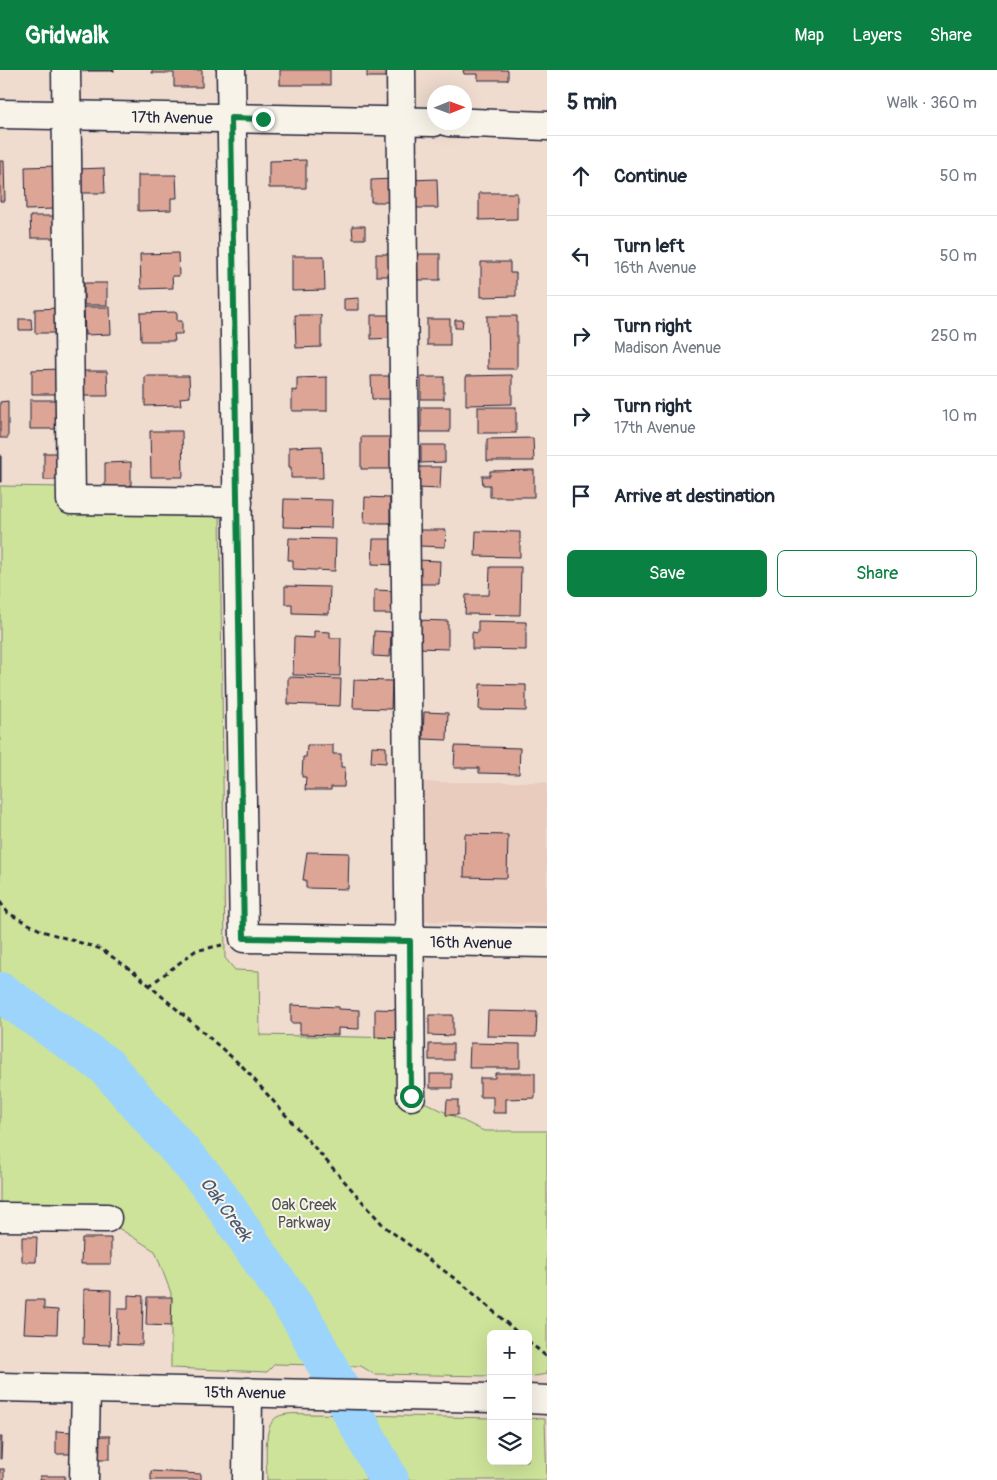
<!DOCTYPE html>
<meta charset="utf-8">
<style>
body{margin:0;font-family:Pangolin,sans-serif;background:#f6f6f7;color:#1f2937}
.controls{position:absolute;right:15px;bottom:15px;display:grid;overflow:hidden;border-radius:8px;box-shadow:0 5px 20px #0002}
.controls button{width:45px;height:45px;display:grid;place-items:center;padding:0;border:0;border-bottom:1px solid #e0e1e3;background:#fff;color:#1f2937;font:25px sans-serif}
.compass{position:absolute;left:427px;top:15px;width:45px;height:45px;border-radius:50%;background:#fff;box-shadow:0 5px 20px #0002;rotate:89deg}
.stop{position:absolute;width:15px;height:15px;margin:-11px;border:4px solid #0b8043;border-radius:50%;background:#fff}
.stop.end{background:#0b8043;border-color:#fff;box-shadow:0 1px 5px #0008}
.list{margin:0;padding:0;list-style:none}
h2{display:flex;justify-content:space-between;align-items:center;height:65px;margin:0;padding:0 20px;font-size:21px}
h2 small{font-size:16px;font-weight:400;color:#747a83}
.list li{display:grid;grid-template-columns:32px 1fr auto;gap:15px;align-items:center;box-sizing:border-box;height:80px;padding:0 20px;border-top:1px solid #e0e1e3}
.list b{display:block;font-size:19px;white-space:nowrap}
.list p{margin:0;font-size:16px;white-space:nowrap;color:#747a83}
.list em{font-size:16px;font-style:normal;color:#747a83}
.actions{display:flex;gap:10px;padding:15px 20px}
.actions a{flex:1;padding:11px 0;border:1px solid #0b8043;border-radius:8px;text-align:center;font-size:18px;color:#0b8043}
.actions .main{background:#0b8043;color:#fff}
.icon{flex:none;width:28px;height:28px;fill:none;stroke:currentColor;stroke-width:2;stroke-linecap:round;stroke-linejoin:round}
.map{position:relative;flex:none;width:547px;height:1410px;overflow:hidden}
header{display:flex;align-items:center;gap:30px;box-sizing:border-box;height:70px;padding:0 25px;background:#0b8043;color:#fff}
header strong{font-size:24px}
nav{display:flex;gap:28px;margin-inline-start:auto;font-size:18px}
main{display:flex}
aside{flex:1;background:#fff}
.map>svg:first-child{display:block}
.built{fill:#e9ccbe}
.green{fill:#cde399;stroke:#78826a}
.lines{fill:none;stroke-linecap:round;stroke-linejoin:round}
.river{stroke:#9cd4fb;stroke-width:40}
.building{fill:#dca595;stroke:#22223b}
.minor-casing{stroke:#22223b;stroke-width:31}
.path{stroke:#22223b;stroke-width:3;stroke-dasharray:5 4;stroke-linecap:butt}
.minor{stroke:#f7f3e8;stroke-width:28}
.route{stroke:#0b8043;stroke-width:6}
.labels{text-anchor:middle;stroke-width:4;stroke-linejoin:round;paint-order:stroke}
.street-label{font-size:16px;fill:#22223b;stroke:#f7f3e8}
.park-label{font-size:16px;fill:#4d5252;stroke:#f7f3e8}
.water-label{font-size:18px;font-style:italic;fill:#475775;stroke:#f7f3e8}
</style>
<header>
<strong>Gridwalk</strong>
<nav><a>Map</a><a>Layers</a><a>Share</a></nav>
</header>
<main>
<div class="map">
<svg width="547" height="1410" viewBox="0 0 547 1410">
<rect width="100%" height="100%" fill="#efdccf"/>
<filter id="ink" filterUnits="userSpaceOnUse"><feTurbulence type="fractalNoise" baseFrequency=".02" numOctaves="2"/><feDisplacementMap in="SourceGraphic" scale="10" xChannelSelector="R" yChannelSelector="G"/><feConvolveMatrix kernelMatrix="1 2 1 2 8 2 1 2 1" color-interpolation-filters="sRGB"/></filter>
<g filter="url(#ink)">
<polygon class="built" points="414,712 547,712 547,854 416,851"/>
<g class="green">
<polygon points="0,416 66,417 220,436 225,888 235,900 259,901 260,965 403,968 418,1029 484,1061 547,1061 547,1304 528,1307 528,1264 491,1264 491,1306 374,1304 361,1296 275,1294 267,1302 171,1298 171,1223 155,1181 112,1154 0,1140"/>
<path d="M 312,1344 L 491,1348 L 491,1391 L 528,1391 L 528,1348 L 545,1349 L 547,1410 L 267,1410 C 267,1394 262,1355 277,1347 C 286,1342 302,1344 312,1344 Z"/>
</g>
<g class="lines">
<polyline class="river" points="0,922 106,996 212,1117 302,1249 389,1410"/>
</g>
<g class="building">
<rect x="83" y="0" width="31" height="1"/>
<polygon points="152,0 202,0 202,17 174,17 174,3 152,3"/>
<rect x="280" y="0" width="50" height="15"/>
<polygon points="367,0 391,0 392,7 367,7"/>
<polygon points="463,0 508,0 508,10 478,10 478,4 464,4"/>
<polygon points="306,90 306,118 269,118 269,91"/>
<polygon points="0,91 4,91 5,131 0,131"/>
<polygon points="57,96 58,128 53,128 53,139 26,140 25,97"/>
<polygon points="104,98 105,123 79,123 78,99"/>
<polygon points="138,105 176,105 177,128 171,128 171,140 138,141"/>
<polygon points="394,109 394,132 371,132 371,110"/>
<polygon points="437,109 438,138 411,138 410,110"/>
<polygon points="479,123 517,123 517,149 479,150"/>
<polygon points="30,146 56,146 56,168 31,168"/>
<polygon points="352,156 365,156 365,169 353,169"/>
<polygon points="178,183 179,206 172,206 173,218 141,219 140,184"/>
<polygon points="376,184 394,184 395,206 376,206"/>
<rect x="413" y="184" width="27" height="26"/>
<polygon points="292,186 324,186 325,220 292,221"/>
<polygon points="481,192 510,192 510,203 516,203 516,226 481,227"/>
<rect x="84" y="213" width="23" height="22"/>
<polygon points="359,228 359,240 344,240 344,229"/>
<polygon points="84,237 110,237 111,264 85,265"/>
<polygon points="59,238 60,263 35,263 35,239"/>
<polygon points="177,242 177,251 182,251 182,264 174,264 175,271 141,271 140,243"/>
<polygon points="295,245 321,245 321,277 296,278"/>
<polygon points="371,245 394,245 394,268 371,269"/>
<polygon points="487,246 517,246 517,299 488,299"/>
<polygon points="19,249 31,249 32,260 19,260"/>
<rect x="427" y="249" width="23" height="26"/>
<polygon points="455,250 463,250 462,258 455,258"/>
<polygon points="60,299 60,324 32,324 32,300"/>
<polygon points="83,301 107,301 108,326 84,326"/>
<polygon points="512,305 512,334 466,335 466,306"/>
<polygon points="145,306 189,306 190,327 180,328 181,335 145,336"/>
<polygon points="371,306 394,306 394,329 372,329"/>
<polygon points="327,307 327,341 292,341 292,320 297,321 297,308"/>
<rect x="421" y="307" width="23" height="22"/>
<polygon points="30,330 58,330 57,359 30,359"/>
<polygon points="8,331 8,368 0,368 0,332"/>
<rect x="421" y="337" width="29" height="25"/>
<rect x="478" y="337" width="38" height="26"/>
<polygon points="150,361 182,361 183,407 151,407"/>
<polygon points="361,367 391,367 392,399 361,399"/>
<polygon points="533,368 534,391 487,391 487,369"/>
<polygon points="421,375 445,375 445,392 421,393"/>
<polygon points="322,376 323,408 291,408 291,397 289,397 289,377"/>
<rect x="44" y="383" width="20" height="27"/>
<rect x="0" y="385" width="1" height="27"/>
<polygon points="131,392 131,416 105,417 105,393"/>
<polygon points="418,397 441,397 440,419 417,418"/>
<polygon points="534,400 534,427 490,427 490,415 483,415 482,406 490,406 490,401"/>
<polygon points="365,427 390,428 390,453 364,453"/>
<polygon points="284,429 332,430 331,458 283,457"/>
<polygon points="419,460 446,460 445,477 419,476"/>
<polygon points="476,461 520,462 520,487 475,486"/>
<polygon points="289,468 336,469 335,501 293,499 293,490 288,490"/>
<polygon points="373,469 397,469 396,495 372,494"/>
<polygon points="416,490 440,491 439,514 415,514"/>
<polygon points="490,497 521,497 520,545 465,544 466,525 489,525"/>
<polygon points="285,516 330,517 329,544 292,543 292,534 285,534"/>
<polygon points="374,520 397,521 396,544 374,544"/>
<polygon points="417,550 448,551 448,579 417,578"/>
<polygon points="478,551 526,552 526,580 472,579 472,562 478,563"/>
<polygon points="314,561 330,562 330,568 341,568 340,606 293,605 294,567 314,568"/>
<polygon points="374,561 391,562 390,587 373,586"/>
<polygon points="288,607 341,609 340,636 288,634"/>
<polygon points="354,610 392,611 391,639 353,638"/>
<polygon points="480,614 526,615 526,641 479,640"/>
<polygon points="424,642 448,643 447,670 423,669"/>
<polygon points="307,675 333,675 333,684 341,684 341,697 345,697 344,717 331,717 331,720 305,720 306,707 302,707 303,687 306,687"/>
<polygon points="372,676 386,677 386,693 371,692"/>
<polygon points="455,676 520,678 519,704 479,703 479,698 454,698"/>
<polygon points="465,764 508,765 507,808 464,807"/>
<polygon points="307,782 349,783 348,819 306,818 306,810 303,810"/>
<polygon points="291,935 339,937 339,939 359,940 359,959 338,958 338,965 300,964 300,953 291,953"/>
<polygon points="375,939 404,940 403,968 375,967"/>
<polygon points="488,941 537,942 536,967 487,966"/>
<polygon points="429,945 453,945 453,966 429,965"/>
<polygon points="470,973 520,974 520,998 469,998"/>
<rect x="429" y="974" width="24" height="16"/>
<polygon points="495,1003 535,1003 535,1028 506,1029 506,1043 493,1043 493,1027 480,1027 480,1008 495,1008"/>
<rect x="430" y="1004" width="22" height="14"/>
<polygon points="447,1030 458,1030 458,1045 446,1045"/>
<polygon points="22,1167 37,1167 36,1192 22,1192"/>
<polygon points="82,1168 111,1168 111,1194 81,1194"/>
<polygon points="84,1219 111,1220 110,1275 83,1274"/>
<polygon points="128,1225 143,1226 142,1275 117,1274 118,1239 128,1239"/>
<polygon points="147,1227 172,1227 171,1256 146,1255"/>
<polygon points="26,1230 44,1230 44,1239 58,1240 57,1264 24,1263"/>
<polygon points="56,1361 72,1362 72,1384 56,1384"/>
<polygon points="93,1366 110,1366 110,1389 92,1389"/>
<polygon points="0,1367 2,1367 1,1389 0,1389"/>
<rect x="0" y="1399" width="4" height="11"/>
<polygon points="151,1401 201,1404 201,1410 151,1410"/>
<rect x="40" y="1406" width="25" height="4"/>
</g>
<g class="lines">
<g class="minor-casing">
<g id="minor">
<polyline points="66,0 71,430 238,432"/>
<polyline points="231,0 244,868 547,873"/>
<polyline points="401,0 411,1026"/>
<polyline points="0,44 434,52"/>
<polyline points="449,52 547,56"/>
<polyline points="0,1147 107,1148"/>
<polyline points="0,1317 491,1328"/>
<polyline points="528,1329 547,1330"/>
<polyline points="84,1410 86,1319"/>
<polyline points="247,1410 248,1322"/>
</g>
</g>
<g class="path">
<polyline points="0,832 8,843 42,861 101,879 134,902 243,997 385,1157 466,1217 519,1264"/>
<polyline points="149,916 195,881 222,875"/>
<polyline points="528,1271 547,1287"/>
</g>
<use href="#minor" class="minor"/>
</g>
</g>
<g class="lines" filter="url(#ink)">
<polyline class="route" points="263,49 231,48 244,868 410,871 411,1026"/>
</g>
<g class="labels">
<g class="street-label">
<text transform="translate(172 47) rotate(1)" y="6">17th Avenue</text>
<text transform="translate(471 872) rotate(1)" y="6">16th Avenue</text>
<text transform="translate(245 1322) rotate(1)" y="6">15th Avenue</text>
</g>
<g class="park-label">
<text x="304" y="1140">Oak Creek<tspan x="304" dy="18">Parkway</tspan></text>
</g>
<g class="water-label">
<text transform="translate(226 1139) rotate(54)" y="6">Oak Creek</text>
</g>
</g>
</svg>
<div class="controls">
<button>+</button>
<button>−</button>
<button><svg class="icon" aria-label="layers" viewBox="0 0 24 24"><path d="M12 4l9 5-9 5-9-5zM3 14l9 5 9-5"/></svg></button>
</div>
<svg class="compass" viewBox="-18 -18 36 36"><path d="M0-13l5 13h-10z" fill="#e53935"/><path d="M0 13l5-13h-10z" fill="#747a83"/></svg>
<div class="stop" style="left:411px;top:1026px"></div>
<div class="stop end" style="left:263px;top:49px"></div>
</div>
<aside>
<h2>5 min<small>Walk · 360 m</small></h2>
<ul class="list">
<li><svg class="icon" aria-label="ahead" viewBox="0 0 24 24"><path d="M12 20V5M6 11l6-6 6 6"/></svg><div><b>Continue</b></div><em>50 m</em></li>
<li><svg class="icon" aria-label="left" viewBox="0 0 24 24"><path d="M17 20v-9H6M10 6l-5 5 5 5"/></svg><div><b>Turn left</b><p>16th Avenue</p></div><em>50 m</em></li>
<li><svg class="icon" aria-label="right" viewBox="0 0 24 24"><path d="M7 20v-9h11M14 6l5 5-5 5"/></svg><div><b>Turn right</b><p>Madison Avenue</p></div><em>250 m</em></li>
<li><svg class="icon" aria-label="right" viewBox="0 0 24 24"><path d="M7 20v-9h11M14 6l5 5-5 5"/></svg><div><b>Turn right</b><p>17th Avenue</p></div><em>10 m</em></li>
<li><svg class="icon" aria-label="arrive" viewBox="0 0 24 24"><path d="M6 21V4h12l-3 4 3 4H6"/></svg><div><b>Arrive at destination</b></div></li>
</ul>
<div class="actions"><a class="main">Save</a><a>Share</a></div>
</aside>
</main>
